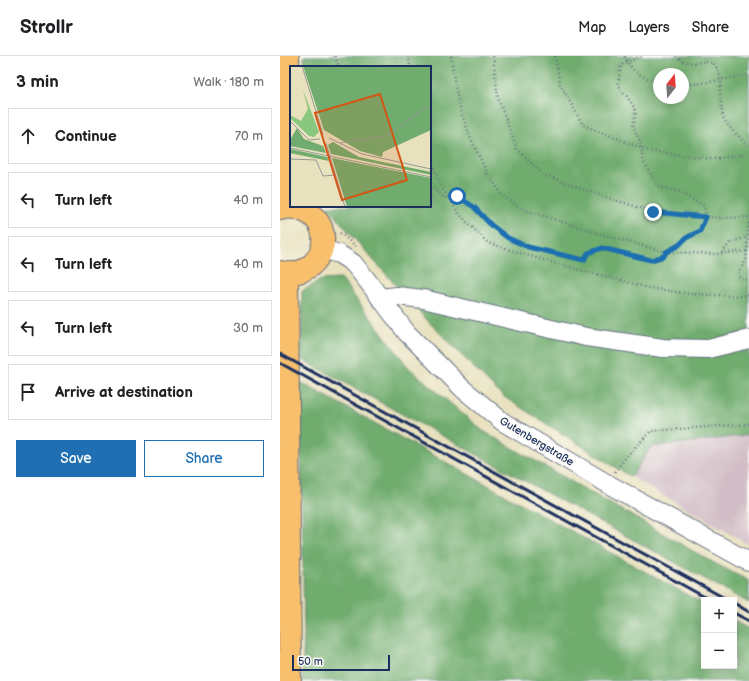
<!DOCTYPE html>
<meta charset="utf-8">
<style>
body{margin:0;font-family:"Balsamiq Sans",sans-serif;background:#f6f6f6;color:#202124}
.controls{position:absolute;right:12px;bottom:12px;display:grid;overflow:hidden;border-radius:0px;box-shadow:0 2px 10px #0003}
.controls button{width:36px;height:36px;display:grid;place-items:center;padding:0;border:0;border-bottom:1px solid #e0e0e0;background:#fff;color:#202124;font:20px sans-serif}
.compass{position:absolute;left:373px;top:12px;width:36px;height:36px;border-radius:50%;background:#fff;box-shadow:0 2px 10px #0003;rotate:17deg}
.scale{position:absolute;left:12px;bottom:10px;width:98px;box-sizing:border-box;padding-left:4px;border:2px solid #1b2f5e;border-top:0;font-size:11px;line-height:14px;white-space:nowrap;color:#1b2f5e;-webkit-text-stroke:3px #fdfcf7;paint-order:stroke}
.stop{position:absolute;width:12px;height:12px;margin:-9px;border:3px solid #1f6fb2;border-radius:50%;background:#fff}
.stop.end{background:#1f6fb2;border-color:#fff;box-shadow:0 1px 4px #0008}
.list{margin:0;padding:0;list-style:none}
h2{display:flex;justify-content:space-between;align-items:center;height:52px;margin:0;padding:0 16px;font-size:17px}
h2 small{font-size:13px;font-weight:400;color:#757577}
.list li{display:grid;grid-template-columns:26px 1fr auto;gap:12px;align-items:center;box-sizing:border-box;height:56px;margin:0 8px 8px;padding:0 8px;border:1px solid #e0e0e0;border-radius:0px}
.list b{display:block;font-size:15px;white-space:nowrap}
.list em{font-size:13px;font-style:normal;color:#757577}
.actions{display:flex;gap:8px;padding:12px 16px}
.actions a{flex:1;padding:9px 0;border:1px solid #1f6fb2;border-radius:0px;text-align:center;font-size:14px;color:#1f6fb2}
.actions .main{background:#1f6fb2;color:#fff}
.icon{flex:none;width:22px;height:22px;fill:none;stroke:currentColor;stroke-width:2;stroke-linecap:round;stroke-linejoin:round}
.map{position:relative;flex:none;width:469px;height:625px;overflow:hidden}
header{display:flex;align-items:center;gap:24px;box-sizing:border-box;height:56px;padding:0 20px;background:#fff;border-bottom:1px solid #e0e0e0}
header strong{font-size:19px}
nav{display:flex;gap:22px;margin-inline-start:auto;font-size:14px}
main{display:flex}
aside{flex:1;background:#fff}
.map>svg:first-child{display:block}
.industrial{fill:#d2bdc6}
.forest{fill:#6fac6d;stroke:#456e66;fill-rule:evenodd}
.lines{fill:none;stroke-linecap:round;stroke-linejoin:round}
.minor-casing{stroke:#636d80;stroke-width:20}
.major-casing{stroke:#636d80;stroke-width:24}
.path{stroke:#636d80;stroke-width:2.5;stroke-dasharray:1 3;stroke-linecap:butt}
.minor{stroke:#fff;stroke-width:18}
.major{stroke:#f8bf6c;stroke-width:22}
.rail{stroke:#1b2f5e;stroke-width:3}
.route{stroke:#1f6fb2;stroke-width:5}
.labels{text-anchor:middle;stroke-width:3.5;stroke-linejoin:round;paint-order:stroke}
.street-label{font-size:11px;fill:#1b2f5e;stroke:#fdfcf7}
.inset-road{fill:none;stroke:#969a98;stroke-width:1}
.view{fill:#d45514;fill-opacity:0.15;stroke:#d45514;stroke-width:2}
.inset-edge{fill:none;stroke:#1b2f5e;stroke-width:2}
</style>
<header>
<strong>Strollr</strong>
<nav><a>Map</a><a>Layers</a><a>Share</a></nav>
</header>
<main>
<aside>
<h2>3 min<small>Walk · 180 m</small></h2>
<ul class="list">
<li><svg class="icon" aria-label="ahead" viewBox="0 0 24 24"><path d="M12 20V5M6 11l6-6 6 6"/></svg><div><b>Continue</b></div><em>70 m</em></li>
<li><svg class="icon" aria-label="left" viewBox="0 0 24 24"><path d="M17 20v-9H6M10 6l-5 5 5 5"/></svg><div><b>Turn left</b></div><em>40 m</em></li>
<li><svg class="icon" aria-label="left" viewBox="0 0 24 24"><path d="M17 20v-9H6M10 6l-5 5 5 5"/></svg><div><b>Turn left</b></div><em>40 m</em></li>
<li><svg class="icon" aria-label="left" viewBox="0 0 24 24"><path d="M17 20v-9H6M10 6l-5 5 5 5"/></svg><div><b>Turn left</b></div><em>30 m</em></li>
<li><svg class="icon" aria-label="arrive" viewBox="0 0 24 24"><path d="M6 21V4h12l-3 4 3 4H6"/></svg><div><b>Arrive at destination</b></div></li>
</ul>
<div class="actions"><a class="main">Save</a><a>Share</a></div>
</aside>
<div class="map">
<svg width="469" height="625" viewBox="0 0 469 625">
<rect width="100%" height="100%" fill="#fdfcf7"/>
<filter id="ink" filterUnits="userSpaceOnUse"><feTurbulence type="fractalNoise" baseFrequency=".025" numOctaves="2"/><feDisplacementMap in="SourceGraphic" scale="8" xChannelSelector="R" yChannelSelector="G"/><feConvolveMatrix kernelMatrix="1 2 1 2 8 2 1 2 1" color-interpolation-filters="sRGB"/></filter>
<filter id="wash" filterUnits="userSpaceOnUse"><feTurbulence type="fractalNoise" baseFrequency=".012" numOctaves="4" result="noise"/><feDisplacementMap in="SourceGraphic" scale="16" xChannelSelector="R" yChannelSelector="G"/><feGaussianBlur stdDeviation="0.9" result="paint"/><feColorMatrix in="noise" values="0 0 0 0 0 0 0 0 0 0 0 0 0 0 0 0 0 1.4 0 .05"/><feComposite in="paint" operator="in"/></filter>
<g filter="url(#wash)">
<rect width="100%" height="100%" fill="#e8e1be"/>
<polygon class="industrial" points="469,379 469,489 351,421 370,391"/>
<g class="forest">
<path d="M 24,0 L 469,0 L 469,379 L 371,391 L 351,421 L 221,339 L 143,260 L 74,182 L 47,150 L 150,150 L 150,11 L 25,11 ZM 379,18 L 403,18 L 403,42 L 379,42 Z"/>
<polygon points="61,223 129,312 203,375 427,503 469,525 469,547 21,303 22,235 41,224"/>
<polygon points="20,326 424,548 424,610 454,610 454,565 469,573 469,625 22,625 24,578"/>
</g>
</g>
<g filter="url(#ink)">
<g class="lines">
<g class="minor-casing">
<g id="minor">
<polyline points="42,193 59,198 73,207 86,223 127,277 183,333 223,366 328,428 469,506"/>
<polyline points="100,242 117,240 143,243 306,281 383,292 428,293 469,283"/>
</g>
</g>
<g class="major-casing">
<g id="major">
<polyline points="7,151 9,133 8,0"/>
<path d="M 0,153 C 9,150 16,151 24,155 C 61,171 40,226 0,216"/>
<polyline points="7,217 10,625"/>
</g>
</g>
<g class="path">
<polyline points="55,0 59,11"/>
<polyline points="129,0 130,11"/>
<polyline points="171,0 175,30 181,56 191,83 207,117 223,140 242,153 324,179 386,196 435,198 469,195"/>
<polyline points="213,0 218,42 237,93 262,118 310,136 373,156 442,162 469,161"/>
<polyline points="275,0 280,28 303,69 369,95 432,103 469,98"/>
<path d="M 345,0 C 350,16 364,22 379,26"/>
<path d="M 396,0 C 410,14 425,0 435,9 C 437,12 440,19 441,23 C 442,27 440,31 440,35 C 440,41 442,58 444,63 C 450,74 461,82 469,91"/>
<polyline points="403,28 417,28 469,19"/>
<polyline points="150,100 160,129 180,159 208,187 263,204 369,232 411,238 460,240 469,238"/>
<polyline points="150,130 165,142 177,140 194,151 211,169 228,182 248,191 304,204 308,197 322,192 371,204 384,200 386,196 399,189 406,182 420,175 426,161 424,150 399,136 383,132 376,128 363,104 360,85 353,70 356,56 354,51 346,39 342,36 338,27 341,9 361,0"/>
<polyline points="469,167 466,205 459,215 458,218 460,222 469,225"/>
<polyline points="60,177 76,190"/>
<polyline points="442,197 450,187 467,181"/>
<polyline points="335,416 344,403 371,375 469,368"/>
</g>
<use href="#minor" class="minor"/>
<use href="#major" class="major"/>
<g class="rail">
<polyline points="0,298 448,544"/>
<polyline points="0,307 430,544"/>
<polyline points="454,547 469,556"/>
<polyline points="454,557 469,565"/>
</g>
</g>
</g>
<g class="lines" filter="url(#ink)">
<polyline class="route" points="177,140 194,151 211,169 228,182 248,191 304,204 308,197 322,192 371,204 384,200 386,196 399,189 406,182 420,175 426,161 373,156"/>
</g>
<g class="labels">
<g class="street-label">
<text transform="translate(257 385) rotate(31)" y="4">Gutenbergstraße</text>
</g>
</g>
<g transform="translate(10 10)">
<rect width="141" height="141" fill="#e8e1be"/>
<path d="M 13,24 L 29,66 L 24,71 L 19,70 L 0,52 L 0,49 L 11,55 L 18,43 Z" fill="#8ac77e"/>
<path d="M 13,0 L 141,0 L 141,64 L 93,86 L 92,91 L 70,85 L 34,64 ZM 7,62 L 14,73 L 33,80 L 36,87 L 0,80 L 0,74 ZM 43,76 L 69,91 L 141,106 L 141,109 L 41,88 L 38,79 ZM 0,83 L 37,91 L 39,95 L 0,87 ZM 42,92 L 141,112 L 141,141 L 57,141 Z" fill="#6fac6d"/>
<path class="inset-road" d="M 12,0 L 33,68M 0,55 L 19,74 L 30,73M 39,72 L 72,88 L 141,103M 36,77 L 55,141M 50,77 L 97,70 L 133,43 L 141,41M 0,82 L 141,111M 0,93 L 26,94 L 33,110 L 45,109"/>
<path class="view" d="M 90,28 L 117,114 L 52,134 L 25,47 Z"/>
<rect width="141" height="141" class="inset-edge"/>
</g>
</svg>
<div class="controls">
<button>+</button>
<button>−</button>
</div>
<svg class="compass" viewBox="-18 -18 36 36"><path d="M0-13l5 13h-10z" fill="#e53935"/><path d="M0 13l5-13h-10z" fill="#757577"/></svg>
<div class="scale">50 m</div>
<div class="stop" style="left:177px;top:140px"></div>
<div class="stop end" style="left:373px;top:156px"></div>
</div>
</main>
